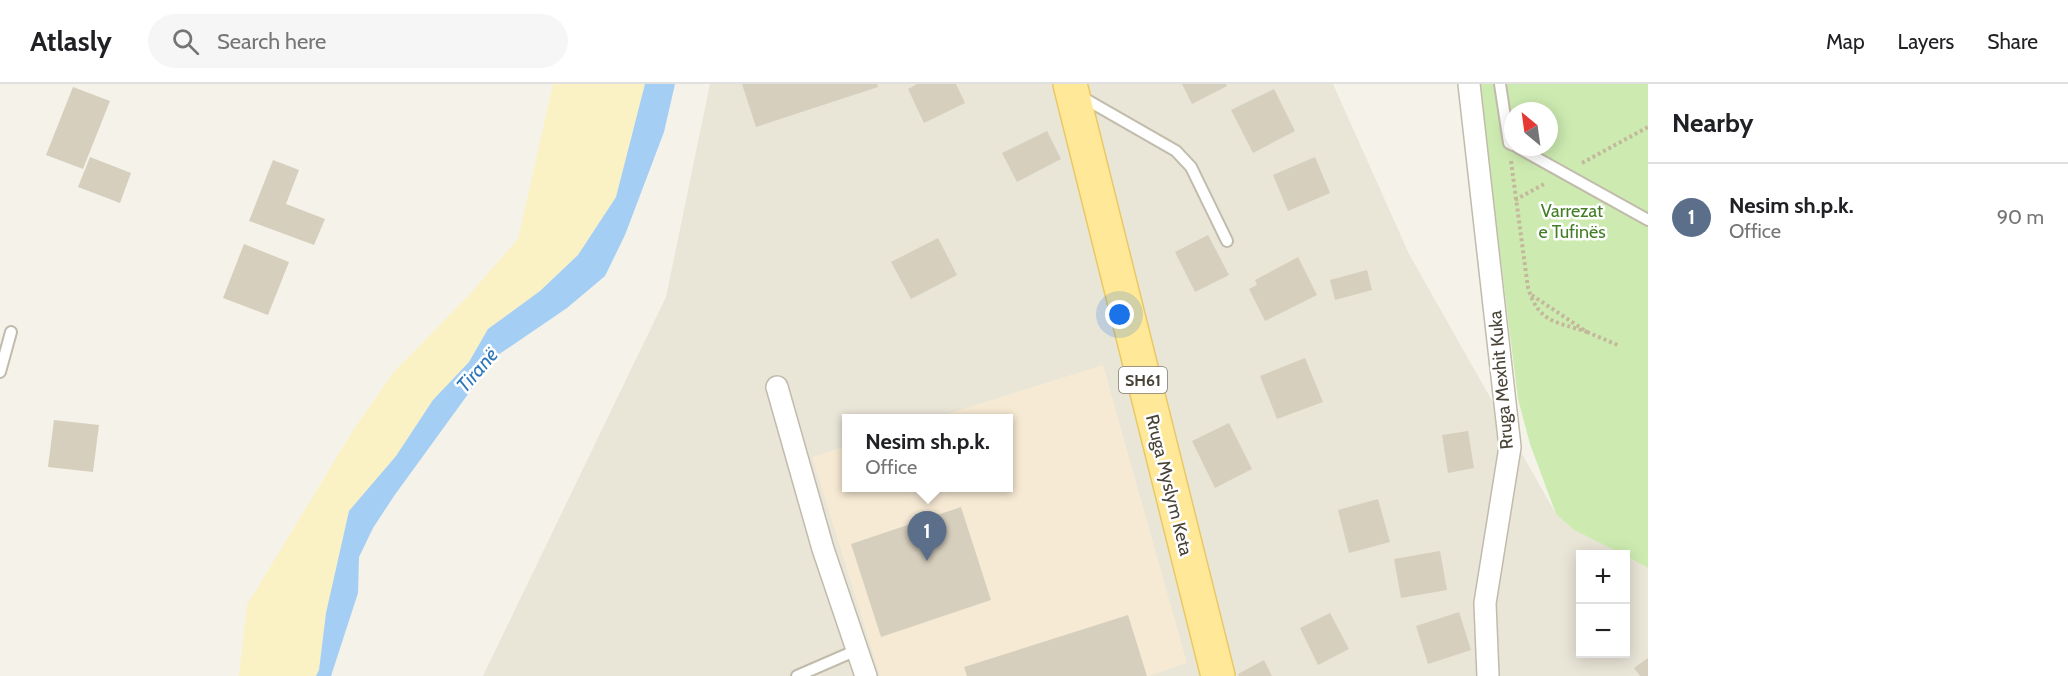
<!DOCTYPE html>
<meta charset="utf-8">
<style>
body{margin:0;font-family:Cabin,sans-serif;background:#f6f6f6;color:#202124}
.controls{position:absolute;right:18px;bottom:18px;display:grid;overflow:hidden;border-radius:0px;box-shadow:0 3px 15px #0003}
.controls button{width:54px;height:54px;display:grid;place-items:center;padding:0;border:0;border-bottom:2px solid #e0e0e0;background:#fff;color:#202124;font:30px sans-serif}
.compass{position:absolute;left:1504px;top:18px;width:54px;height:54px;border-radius:50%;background:#fff;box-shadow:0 3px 15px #0003;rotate:331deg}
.you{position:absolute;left:1120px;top:231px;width:21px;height:21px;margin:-15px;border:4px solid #fff;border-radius:50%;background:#1a73e8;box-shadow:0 0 0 9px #1a73e833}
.badge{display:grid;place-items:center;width:39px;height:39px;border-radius:50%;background:#db2777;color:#fff;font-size:20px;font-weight:700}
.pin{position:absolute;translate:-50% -50px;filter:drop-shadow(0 2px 3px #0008)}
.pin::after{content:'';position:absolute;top:32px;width:21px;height:18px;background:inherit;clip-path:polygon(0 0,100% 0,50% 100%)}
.popup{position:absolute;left:842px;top:330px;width:171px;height:78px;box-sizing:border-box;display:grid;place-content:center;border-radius:0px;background:#fff;filter:drop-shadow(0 2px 4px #0005);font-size:20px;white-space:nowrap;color:#757577}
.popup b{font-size:22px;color:#202124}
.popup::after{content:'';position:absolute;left:50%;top:100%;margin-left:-12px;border:12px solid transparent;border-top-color:#fff}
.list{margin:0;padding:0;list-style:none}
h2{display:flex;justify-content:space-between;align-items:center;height:78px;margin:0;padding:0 24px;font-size:26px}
h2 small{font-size:20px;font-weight:400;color:#757577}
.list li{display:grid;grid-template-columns:39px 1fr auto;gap:18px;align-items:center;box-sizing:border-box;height:108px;padding:0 24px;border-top:2px solid #e0e0e0}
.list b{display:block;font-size:22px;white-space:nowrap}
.list p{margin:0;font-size:20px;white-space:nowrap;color:#757577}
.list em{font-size:20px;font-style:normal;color:#757577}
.icon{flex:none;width:33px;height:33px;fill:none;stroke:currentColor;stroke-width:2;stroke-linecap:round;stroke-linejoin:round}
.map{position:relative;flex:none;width:1648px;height:592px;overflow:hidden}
header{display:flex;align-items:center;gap:36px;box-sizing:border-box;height:84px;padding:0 30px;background:#fff;border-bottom:2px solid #e0e0e0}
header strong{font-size:28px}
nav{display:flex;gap:33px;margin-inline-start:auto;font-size:21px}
.search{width:420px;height:54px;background:#f6f6f6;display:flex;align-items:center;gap:15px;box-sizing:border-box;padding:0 21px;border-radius:33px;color:#757577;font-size:22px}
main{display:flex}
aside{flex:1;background:#fff}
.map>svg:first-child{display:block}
.residential{fill:#e9e5d7;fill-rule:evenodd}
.commercial{fill:#f7ead4}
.green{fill:#cdebb1;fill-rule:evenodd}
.sand{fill:#faf2c4}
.water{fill:#a4cef4}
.building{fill:#d7cfbe}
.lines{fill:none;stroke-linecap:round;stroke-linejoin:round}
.lane-casing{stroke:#c1bbab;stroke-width:14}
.street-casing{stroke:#c1bbab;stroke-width:24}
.primary-casing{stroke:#e9c863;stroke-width:36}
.path{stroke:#c4b89c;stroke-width:4;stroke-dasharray:3 3;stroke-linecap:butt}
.lane{stroke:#fff;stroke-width:10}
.street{stroke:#fff;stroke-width:21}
.primary{stroke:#ffe898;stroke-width:33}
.labels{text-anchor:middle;stroke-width:5;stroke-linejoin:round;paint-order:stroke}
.shield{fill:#fff;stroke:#807b73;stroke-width:1.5}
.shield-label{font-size:16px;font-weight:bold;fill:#494337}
.park-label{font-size:18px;fill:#437e27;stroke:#fff}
.street-label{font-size:18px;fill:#494337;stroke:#fff}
.water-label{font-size:20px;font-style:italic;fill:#2b76bb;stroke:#fff}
</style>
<header>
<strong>Atlasly</strong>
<div class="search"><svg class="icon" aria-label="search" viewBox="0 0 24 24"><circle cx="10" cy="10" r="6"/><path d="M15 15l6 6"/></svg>Search here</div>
<nav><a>Map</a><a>Layers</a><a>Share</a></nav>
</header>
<main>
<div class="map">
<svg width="1648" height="592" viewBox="0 0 1648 592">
<rect width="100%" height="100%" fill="#f5f2e9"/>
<path class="residential" d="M 710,0 L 1333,0 L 1409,170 L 1556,430 L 1574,446 L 1622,470 L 1580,470 L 1580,570 L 1626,570 L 1626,472 L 1648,484 L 1648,592 L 483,592 L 666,213 ZM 846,334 L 1008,334 L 1008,404 L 846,404 Z"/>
<polygon class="commercial" points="1103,281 1187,579 1149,592 880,592 812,373 846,362 846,404 1008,404 1008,334 934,334"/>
<path class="green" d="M 1479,0 L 1648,0 L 1648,484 L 1626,472 L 1626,470 L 1622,470 L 1574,446 L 1556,430 L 1530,360 L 1518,315 ZM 1513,27 L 1549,27 L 1549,63 L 1513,63 Z"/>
<polygon class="sand" points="553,0 645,0 616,113 578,171 540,207 488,245 469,278 433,316 396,372 349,427 326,529 319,586 316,592 239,592 247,521 352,348 393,289 468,212 518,155"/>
<polygon class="water" points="645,0 675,0 664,48 625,151 605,192 567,224 495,273 394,412 373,444 359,473 358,509 331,592 316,592 319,586 326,529 349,427 396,372 433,316 469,278 488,245 540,207 578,171 616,113"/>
<g class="building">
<polygon points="742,0 877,0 878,3 756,43"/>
<polygon points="917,0 956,0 965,19 924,39 908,5"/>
<polygon points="1182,0 1226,0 1227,2 1192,20"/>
<polygon points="73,3 110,17 83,85 46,71"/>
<polygon points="1274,5 1295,47 1253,69 1231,26"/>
<polygon points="1047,47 1061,75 1017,98 1002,69"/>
<polygon points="90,73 131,89 120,119 78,103"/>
<polygon points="1315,73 1330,109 1288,127 1273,91"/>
<polygon points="273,76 299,86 286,120 325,135 314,161 249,137"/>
<polygon points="1208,151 1229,191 1195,208 1175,168"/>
<polygon points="938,154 957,191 911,215 891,178"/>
<polygon points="244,160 289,178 268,231 223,214"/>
<polygon points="1298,173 1317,211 1265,237 1249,205 1257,201 1255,196"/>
<polygon points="1367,186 1372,206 1335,216 1330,196"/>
<polygon points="1305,274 1323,318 1277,335 1260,292"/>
<polygon points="54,336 99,341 93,388 48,383"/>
<polygon points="1229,339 1252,385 1215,404 1192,357"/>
<polygon points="1468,347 1474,384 1448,389 1442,351"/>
<polygon points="1378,415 1390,458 1349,469 1338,426"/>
<polygon points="961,423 991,516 881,553 851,460"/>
<polygon points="1440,467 1447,506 1401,514 1394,475"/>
<polygon points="1459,528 1471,566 1428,580 1416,542"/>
<polygon points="1330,529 1349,565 1318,581 1300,544"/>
<polygon points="1128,531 1147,592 967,592 964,583"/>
<polygon points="1648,574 1648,592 1640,592 1634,584"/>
<polygon points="1264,576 1272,592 1239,592 1238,590"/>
</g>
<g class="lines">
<g class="lane-casing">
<g id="lane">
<polyline points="1500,0 1509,59 1513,61"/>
<polyline points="1080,12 1176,67 1191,83 1227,157"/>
<polyline points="1517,63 1648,136"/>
<polyline points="0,288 11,248"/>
<polyline points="797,592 857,566"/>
</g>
</g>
<g class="street-casing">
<g id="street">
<polyline points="1469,0 1510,363 1485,519 1488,592"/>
<polyline points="777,303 823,465 866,592"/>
</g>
</g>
<g class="primary-casing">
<polyline id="primary" points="1070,0 1218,592"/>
</g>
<g class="path">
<path d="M 1511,77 L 1528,204 C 1539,239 1555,237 1587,248 L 1530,210"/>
<polyline points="1582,79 1648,43"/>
<polyline points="1515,116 1546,99"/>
<polyline points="1587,248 1620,262"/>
</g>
<use href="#lane" class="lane"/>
<use href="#street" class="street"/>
<use href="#primary" class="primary"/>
</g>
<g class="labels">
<rect class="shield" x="1119" y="283" width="48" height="26" rx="4.5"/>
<g class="shield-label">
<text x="1143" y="302">SH61</text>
</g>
<g class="park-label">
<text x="1572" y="133">Varrezat<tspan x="1572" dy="21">e Tufinës</tspan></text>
</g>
<g class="street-label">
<text transform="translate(1501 296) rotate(-95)" y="6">Rruga Mexhit Kuka</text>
<text transform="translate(1169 401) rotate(76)" y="6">Rruga Myslym Keta</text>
</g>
<g class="water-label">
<text transform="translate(477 286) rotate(-49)" y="7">Tiranë</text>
</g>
</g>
</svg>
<div class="controls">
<button>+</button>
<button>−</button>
</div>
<svg class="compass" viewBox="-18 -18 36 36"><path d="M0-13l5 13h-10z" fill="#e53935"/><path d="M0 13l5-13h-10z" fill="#757577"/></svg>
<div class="you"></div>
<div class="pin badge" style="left:927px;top:477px;background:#5c6f8a">1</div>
<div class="popup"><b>Nesim sh.p.k.</b>Office</div>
</div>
<aside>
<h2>Nearby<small></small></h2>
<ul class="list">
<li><span class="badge" style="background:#5c6f8a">1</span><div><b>Nesim sh.p.k.</b><p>Office</p></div><em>90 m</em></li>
</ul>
</aside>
</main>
